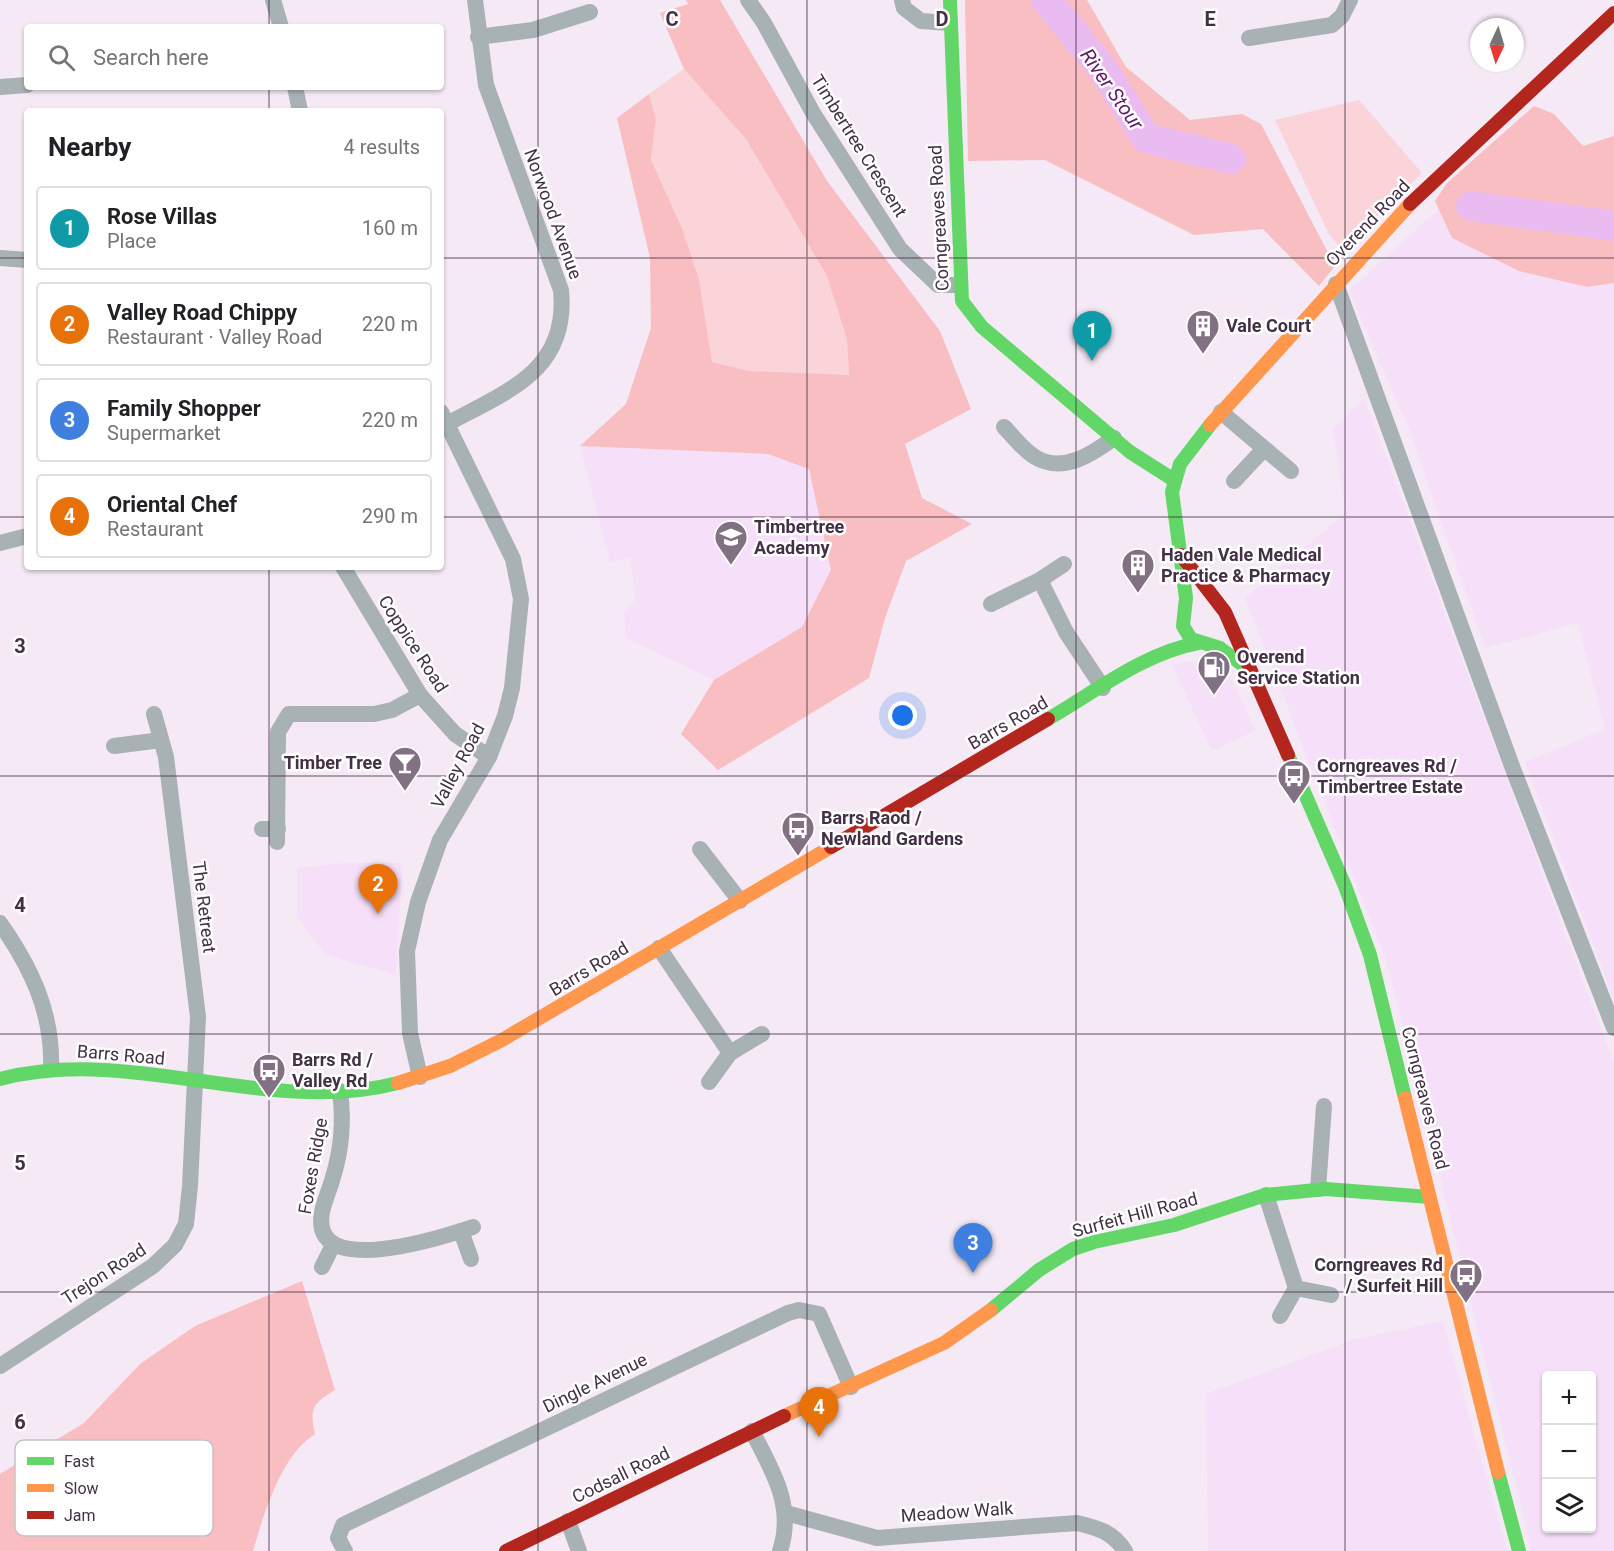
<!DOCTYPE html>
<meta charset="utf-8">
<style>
body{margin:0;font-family:Roboto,sans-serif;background:#f6f6f6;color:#202124}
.controls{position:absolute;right:18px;bottom:18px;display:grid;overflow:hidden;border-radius:6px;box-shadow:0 2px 4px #0004}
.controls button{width:54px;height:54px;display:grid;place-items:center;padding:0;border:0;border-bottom:2px solid #e0e0e0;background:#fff;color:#202124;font:30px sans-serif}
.compass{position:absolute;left:1470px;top:18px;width:54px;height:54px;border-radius:50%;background:#fff;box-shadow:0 2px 4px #0004;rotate:184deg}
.you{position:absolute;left:903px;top:716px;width:21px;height:21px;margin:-15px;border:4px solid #fff;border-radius:50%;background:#1a73e8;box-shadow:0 0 0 9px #1a73e833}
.badge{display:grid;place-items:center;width:39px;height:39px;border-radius:50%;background:#111827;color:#fff;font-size:20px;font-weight:700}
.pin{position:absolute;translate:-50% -50px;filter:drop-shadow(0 2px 3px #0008)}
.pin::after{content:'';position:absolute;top:32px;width:21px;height:18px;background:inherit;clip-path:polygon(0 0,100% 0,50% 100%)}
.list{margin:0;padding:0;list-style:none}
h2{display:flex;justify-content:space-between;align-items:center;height:78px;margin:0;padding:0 24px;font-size:26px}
h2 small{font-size:20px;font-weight:400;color:#757577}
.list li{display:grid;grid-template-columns:39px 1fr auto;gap:18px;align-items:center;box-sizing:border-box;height:84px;margin:0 12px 12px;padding:0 12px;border:2px solid #e0e0e0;border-radius:6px}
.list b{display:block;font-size:22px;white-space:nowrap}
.list p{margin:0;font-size:20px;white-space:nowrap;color:#757577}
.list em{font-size:20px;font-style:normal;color:#757577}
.icon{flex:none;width:33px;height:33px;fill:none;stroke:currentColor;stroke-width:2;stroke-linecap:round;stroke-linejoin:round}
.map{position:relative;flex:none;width:1614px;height:1551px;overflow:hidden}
.search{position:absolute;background:#fff;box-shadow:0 2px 4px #0004;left:24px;top:24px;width:420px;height:66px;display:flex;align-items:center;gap:15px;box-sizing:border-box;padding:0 21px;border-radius:6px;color:#757577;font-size:22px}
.panel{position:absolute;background:#fff;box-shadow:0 2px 4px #0004;left:24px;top:108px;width:420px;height:462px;border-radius:6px}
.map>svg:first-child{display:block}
.built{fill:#f6dff8;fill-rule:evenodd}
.green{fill:#fad4d8}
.forest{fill:#f8bec2}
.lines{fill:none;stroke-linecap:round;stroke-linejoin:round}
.river{stroke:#e9bbf0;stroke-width:30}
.street{stroke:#a8b1b4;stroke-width:16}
.fast{stroke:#63d668;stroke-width:14}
.slow{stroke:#ff974d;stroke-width:14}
.jam{stroke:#b3261e;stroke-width:14}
.grid{fill:none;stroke:#433046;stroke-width:1.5;stroke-opacity:0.55}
.labels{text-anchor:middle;stroke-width:5;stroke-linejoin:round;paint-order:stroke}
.street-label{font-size:18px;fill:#433046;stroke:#fff}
.poi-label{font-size:18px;font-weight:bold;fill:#433046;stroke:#fff;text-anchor:start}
.water-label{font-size:20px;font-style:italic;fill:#60176b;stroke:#fff}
.key{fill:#fff;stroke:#c7c1c8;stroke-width:1.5}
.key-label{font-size:16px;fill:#433046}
.grid-label{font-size:20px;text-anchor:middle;font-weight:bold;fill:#433046;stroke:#fff;stroke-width:5;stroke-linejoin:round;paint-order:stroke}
</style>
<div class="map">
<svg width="1614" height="1551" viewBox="0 0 1614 1551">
<rect width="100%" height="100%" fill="#f4e9f5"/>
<g class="built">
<polygon points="1439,209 1453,238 1519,271 1587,287 1614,283 1614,1000 1525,762 1605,729 1578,623 1485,648 1409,429 1349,291"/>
<path d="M 1364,398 L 1614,1064 L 1614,1551 L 1532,1551 L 1387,962 L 1245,598 L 1346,513 L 1333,428 ZM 1546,1376 L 1592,1376 L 1592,1528 L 1546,1528 Z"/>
<polygon points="580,446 768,454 809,469 831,570 802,627 714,680 626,638 624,612 636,599 630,558 610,562"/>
<polygon points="1185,662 1200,662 1215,667 1232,680 1255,731 1216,749 1211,748 1172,665"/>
<polygon points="346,863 403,863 395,974 326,955 297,916 297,868"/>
<polygon points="1443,1321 1507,1551 1208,1551 1206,1394 1355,1339"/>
</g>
<g class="green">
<polygon points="684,69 746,139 827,276 847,340 849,376 749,371 712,362 699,279 682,228 651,160 656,120 649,94"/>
<polygon points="1359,100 1422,173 1342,250 1329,234 1275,120"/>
</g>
<g class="forest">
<polygon points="686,0 720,0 827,181 940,331 971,409 905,444 922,498 972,524 906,561 885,618 869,678 718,770 681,734 714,680 802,627 831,570 809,469 768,454 580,446 626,404 651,328 650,258 617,118 649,94 656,120 651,160 682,228 699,279 712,362 749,371 849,375 847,340 827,276 746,139 684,69 660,13 688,4"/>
<polygon points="965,0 1087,0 1126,67 1190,120 1242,114 1261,124 1335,266 1319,286 1263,229 1194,235 1045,160 968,161"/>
<polygon points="1534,106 1554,114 1583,146 1614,136 1614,283 1587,287 1519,271 1452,238 1435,201 1447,183"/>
<path d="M 302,1281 L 335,1390 C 313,1403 309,1409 315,1434 C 281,1455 264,1514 253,1551 L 0,1551 L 0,1474 L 84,1423 L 140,1364 L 195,1326 Z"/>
</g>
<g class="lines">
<g class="river">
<polyline points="1046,0 1102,68 1146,138 1231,159"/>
<polyline points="1471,206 1614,226"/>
</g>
<g class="street">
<polyline points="273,0 281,27"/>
<polyline points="748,0 764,23 813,113 900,249 938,285 960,285"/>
<polyline points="902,0 904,8 921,21 950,23"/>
<polyline points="478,37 533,30 590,12"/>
<polyline points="1249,38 1332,25 1342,16 1350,0"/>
<polyline points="0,87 27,85"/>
<polyline points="295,87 300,111"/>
<polyline points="0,258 27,260"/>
<polyline points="1336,284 1513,769 1614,1028"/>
<polyline points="1221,412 1291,471"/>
<path d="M 447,424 C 507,391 569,371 561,290 L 486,85 L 475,0"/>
<path d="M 1004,427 C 1013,436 1024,451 1035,457 C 1063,474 1092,454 1114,438"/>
<polyline points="1234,481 1263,450"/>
<polyline points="0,543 27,536"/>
<polyline points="343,567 420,695 455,734 489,757"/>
<polyline points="1040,580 1066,632 1103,688"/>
<polyline points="991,604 1040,580 1064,564"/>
<polyline points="114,746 161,740"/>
<polyline points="262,829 278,829"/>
<polyline points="277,842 278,732 289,714 374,714 392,710 420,695"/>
<polyline points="700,849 740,901"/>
<path d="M 0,923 C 31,967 53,1013 51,1068"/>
<polyline points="659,948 730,1053 762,1034"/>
<polyline points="420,1077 410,1033 407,951 418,902 440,840 489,757 505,716 512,688 521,599 513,559 441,412"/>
<polyline points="709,1082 730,1053"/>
<path d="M 340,1091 C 344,1121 342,1148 333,1177 C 330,1189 324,1201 322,1212 C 309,1281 443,1237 473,1227"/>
<polyline points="1318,1189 1324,1106"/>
<polyline points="1266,1195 1296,1288"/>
<polyline points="461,1231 471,1259"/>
<polyline points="322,1267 333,1245"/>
<polyline points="1280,1316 1296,1288 1331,1295"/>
<polyline points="0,1366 153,1266 175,1245 186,1224 190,1186 198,1017 166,757 154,714"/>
<path d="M 752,1431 C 772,1470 795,1506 780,1551"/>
<path d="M 786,1513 L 877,1538 L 1077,1523 C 1098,1528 1113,1532 1125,1551"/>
<polyline points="568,1521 579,1551"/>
<polyline points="345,1551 338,1538 343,1525 788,1313 799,1310 819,1314 851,1387"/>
</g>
<g class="fast">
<polyline points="950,0 962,301 982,327 1130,452 1174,480"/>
<polyline points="1210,425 1180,464 1172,492 1186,598 1183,626 1191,639 1220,648 1247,668"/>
<path d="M 1048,719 C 1095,692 1144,653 1198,643"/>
<polyline points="1288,755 1345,886 1370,955 1405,1098"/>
<path d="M 0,1079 C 131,1044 267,1117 398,1083"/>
<polyline points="991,1310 1039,1270 1073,1249 1094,1242 1174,1225 1265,1195 1326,1189 1429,1197"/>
<polyline points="1498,1472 1519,1551"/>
</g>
<g class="slow">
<polyline points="1210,425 1410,204"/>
<polyline points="398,1083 450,1066 502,1040 831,847"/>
<polyline points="1405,1098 1498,1472"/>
<polyline points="784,1416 944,1343 991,1310"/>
</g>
<g class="jam">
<polyline points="1410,204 1614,13"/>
<polyline points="1181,555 1225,612 1288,755"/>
<polyline points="831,847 1048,719"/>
<polyline points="506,1551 784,1416"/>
</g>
</g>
<path class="grid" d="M 269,0 L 269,27M 538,0 L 538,1551M 807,0 L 807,1551M 1076,0 L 1076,1551M 1345,0 L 1345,1551M 269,87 L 269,111M 0,258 L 27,258M 441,258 L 1614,258M 0,517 L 27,517M 441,517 L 1614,517M 269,567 L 269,1551M 0,776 L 1614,776M 0,1034 L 1614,1034M 0,1292 L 1614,1292"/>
<defs>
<g id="building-pin" transform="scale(1.725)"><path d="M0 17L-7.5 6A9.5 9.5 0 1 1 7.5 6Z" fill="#817183" stroke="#fff"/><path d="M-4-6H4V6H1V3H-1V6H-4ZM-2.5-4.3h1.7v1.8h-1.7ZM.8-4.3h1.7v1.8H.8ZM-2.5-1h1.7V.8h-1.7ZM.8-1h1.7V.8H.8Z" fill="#fff"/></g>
<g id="school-pin" transform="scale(1.725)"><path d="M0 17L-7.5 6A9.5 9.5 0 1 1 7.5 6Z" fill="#817183" stroke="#fff"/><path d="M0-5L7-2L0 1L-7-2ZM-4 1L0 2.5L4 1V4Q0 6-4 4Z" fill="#fff"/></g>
<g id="fuel-pin" transform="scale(1.725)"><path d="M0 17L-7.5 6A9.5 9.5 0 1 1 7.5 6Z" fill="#817183" stroke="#fff"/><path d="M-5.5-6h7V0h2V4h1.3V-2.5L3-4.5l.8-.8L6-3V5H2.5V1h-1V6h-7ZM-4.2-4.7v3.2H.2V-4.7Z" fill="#fff"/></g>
<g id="bar-pin" transform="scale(1.725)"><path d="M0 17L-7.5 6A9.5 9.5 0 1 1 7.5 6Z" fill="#817183" stroke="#fff"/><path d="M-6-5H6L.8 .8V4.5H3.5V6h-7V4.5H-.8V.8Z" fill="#fff"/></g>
<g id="bus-pin" transform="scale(1.725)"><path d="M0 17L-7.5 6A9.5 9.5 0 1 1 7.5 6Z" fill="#817183" stroke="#fff"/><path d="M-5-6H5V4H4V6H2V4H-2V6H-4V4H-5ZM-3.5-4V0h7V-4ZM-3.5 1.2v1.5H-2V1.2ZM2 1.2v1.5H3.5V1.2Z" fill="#fff"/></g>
</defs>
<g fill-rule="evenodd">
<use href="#building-pin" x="1203" y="326"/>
<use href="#school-pin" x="731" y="537"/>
<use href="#building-pin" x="1138" y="565"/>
<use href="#fuel-pin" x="1214" y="667"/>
<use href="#bar-pin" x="405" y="763"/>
<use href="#bus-pin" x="1294" y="776"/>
<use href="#bus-pin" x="798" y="828"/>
<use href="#bus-pin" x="269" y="1070"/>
<use href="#bus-pin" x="1466" y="1275"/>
</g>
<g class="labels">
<g class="street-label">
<text transform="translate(859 146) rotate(58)" y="6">Timbertree Crescent</text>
<text transform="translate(553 214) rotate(70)" y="6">Norwood Avenue</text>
<text transform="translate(939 218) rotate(-93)" y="6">Corngreaves Road</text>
<text transform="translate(1368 223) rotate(-46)" y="6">Overend Road</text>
<text transform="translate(413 644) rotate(57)" y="6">Coppice Road</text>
<text transform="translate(1008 723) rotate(-30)" y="6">Barrs Road</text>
<text transform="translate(458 766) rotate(-62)" y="6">Valley Road</text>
<text transform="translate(204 907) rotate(83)" y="6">The Retreat</text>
<text transform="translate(589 969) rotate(-31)" y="6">Barrs Road</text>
<text transform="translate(121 1055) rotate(5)" y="6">Barrs Road</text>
<text transform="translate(1425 1098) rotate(76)" y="6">Corngreaves Road</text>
<text transform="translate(313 1166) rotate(-80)" y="6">Foxes Ridge</text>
<text transform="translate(1135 1215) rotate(-15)" y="6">Surfeit Hill Road</text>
<text transform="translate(104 1274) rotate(-33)" y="6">Trejon Road</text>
<text transform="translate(595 1383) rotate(-26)" y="6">Dingle Avenue</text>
<text transform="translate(621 1475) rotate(-26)" y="6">Codsall Road</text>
<text transform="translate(957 1512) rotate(-4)" y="6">Meadow Walk</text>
</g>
<g class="poi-label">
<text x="1226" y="332">Vale Court</text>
<text x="754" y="533">Timbertree<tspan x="754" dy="21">Academy</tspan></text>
<text x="1161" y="561">Haden Vale Medical<tspan x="1161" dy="21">Practice &amp; Pharmacy</tspan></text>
<text x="1237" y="663">Overend<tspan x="1237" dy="21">Service Station</tspan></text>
<text x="382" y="769" text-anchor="end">Timber Tree</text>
<text x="1317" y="772">Corngreaves Rd /<tspan x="1317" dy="21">Timbertree Estate</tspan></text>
<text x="821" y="824">Barrs Raod /<tspan x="821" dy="21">Newland Gardens</tspan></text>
<text x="292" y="1066">Barrs Rd /<tspan x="292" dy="21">Valley Rd</tspan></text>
<text x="1443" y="1271" text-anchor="end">Corngreaves Rd<tspan x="1443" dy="21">/ Surfeit Hill</tspan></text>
</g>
<g class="water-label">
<text transform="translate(1112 89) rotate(55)" y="7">River Stour</text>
</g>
</g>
<rect x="15" y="1440" width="198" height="96" rx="9" class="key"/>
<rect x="27" y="1457" width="27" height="8" fill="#63d668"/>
<rect x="27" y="1484" width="27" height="8" fill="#ff974d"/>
<rect x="27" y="1511" width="27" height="8" fill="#b3261e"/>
<g class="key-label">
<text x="64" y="1467">Fast</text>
<text x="64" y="1494">Slow</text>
<text x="64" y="1521">Jam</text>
</g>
<g class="grid-label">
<text x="672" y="26">C</text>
<text x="942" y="26">D</text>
<text x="1210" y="26">E</text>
<text x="20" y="653">3</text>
<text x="20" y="912">4</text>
<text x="20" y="1170">5</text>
<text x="20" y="1429">6</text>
</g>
</svg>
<div class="controls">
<button>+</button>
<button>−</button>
<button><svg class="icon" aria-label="layers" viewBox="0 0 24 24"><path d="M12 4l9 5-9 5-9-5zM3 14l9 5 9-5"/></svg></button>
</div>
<svg class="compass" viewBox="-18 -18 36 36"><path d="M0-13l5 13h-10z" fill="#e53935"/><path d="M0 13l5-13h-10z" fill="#757577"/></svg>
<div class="you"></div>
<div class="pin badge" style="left:1092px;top:361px;background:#0f9aa8">1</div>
<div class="pin badge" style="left:378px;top:914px;background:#e8710a">2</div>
<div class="pin badge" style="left:973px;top:1273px;background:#3f7fe0">3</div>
<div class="pin badge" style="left:819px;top:1437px;background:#e8710a">4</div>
<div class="search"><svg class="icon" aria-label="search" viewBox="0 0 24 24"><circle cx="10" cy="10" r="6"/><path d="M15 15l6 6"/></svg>Search here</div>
<section class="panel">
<h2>Nearby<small>4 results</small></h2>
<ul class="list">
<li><span class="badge" style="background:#0f9aa8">1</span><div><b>Rose Villas</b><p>Place</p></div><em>160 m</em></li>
<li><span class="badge" style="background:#e8710a">2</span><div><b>Valley Road Chippy</b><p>Restaurant · Valley Road</p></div><em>220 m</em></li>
<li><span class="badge" style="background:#3f7fe0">3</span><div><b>Family Shopper</b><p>Supermarket</p></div><em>220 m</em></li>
<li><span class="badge" style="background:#e8710a">4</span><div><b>Oriental Chef</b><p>Restaurant</p></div><em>290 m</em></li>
</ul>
</section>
</div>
